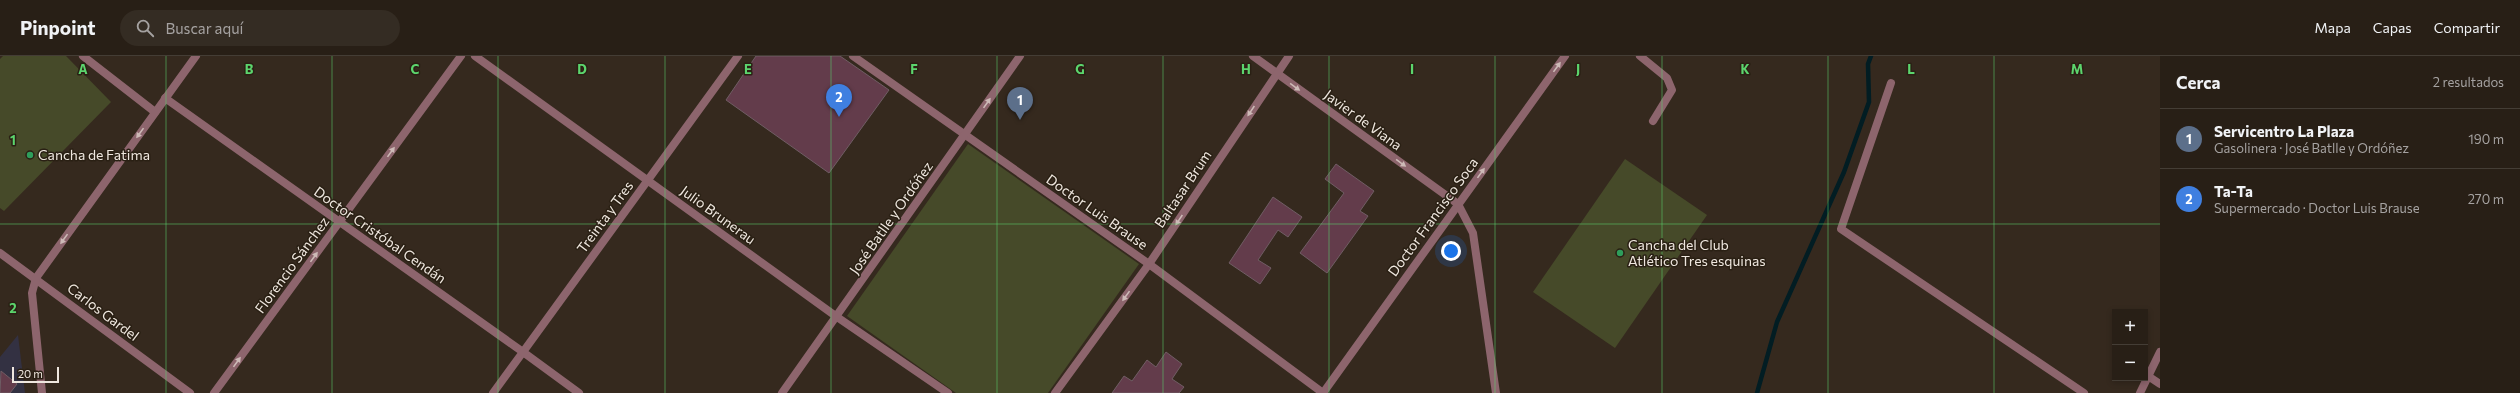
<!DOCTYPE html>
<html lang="es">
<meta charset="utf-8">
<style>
body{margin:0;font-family:Commissioner,sans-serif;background:#342c23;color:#f1f3f6}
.controls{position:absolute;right:12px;bottom:12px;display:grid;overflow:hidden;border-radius:0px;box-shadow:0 2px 6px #0003}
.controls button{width:36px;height:36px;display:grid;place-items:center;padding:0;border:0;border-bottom:1px solid #443d35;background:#281f16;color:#f1f3f6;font:20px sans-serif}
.scale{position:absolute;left:12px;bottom:10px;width:47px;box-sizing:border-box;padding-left:4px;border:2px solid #efe7df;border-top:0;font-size:11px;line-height:14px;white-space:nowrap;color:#efe7df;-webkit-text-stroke:3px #2a2014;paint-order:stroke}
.you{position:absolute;left:1451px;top:195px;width:14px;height:14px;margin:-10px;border:3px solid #fff;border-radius:50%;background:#1a73e8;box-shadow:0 0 0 6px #1a73e833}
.badge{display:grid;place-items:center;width:26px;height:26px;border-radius:50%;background:#8bbbb9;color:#fff;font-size:13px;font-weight:700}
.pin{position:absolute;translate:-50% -33px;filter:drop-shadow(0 1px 2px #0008)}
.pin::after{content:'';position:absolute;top:21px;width:14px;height:12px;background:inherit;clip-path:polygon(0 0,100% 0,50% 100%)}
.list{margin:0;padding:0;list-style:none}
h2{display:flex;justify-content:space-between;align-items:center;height:52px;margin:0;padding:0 16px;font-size:17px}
h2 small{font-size:13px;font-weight:400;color:#a5a2a1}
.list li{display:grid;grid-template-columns:26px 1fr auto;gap:12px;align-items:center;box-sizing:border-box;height:60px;padding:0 16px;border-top:1px solid #443d35}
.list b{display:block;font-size:15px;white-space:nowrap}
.list p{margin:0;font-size:13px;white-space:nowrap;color:#a5a2a1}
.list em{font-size:13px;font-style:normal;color:#a5a2a1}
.icon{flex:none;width:22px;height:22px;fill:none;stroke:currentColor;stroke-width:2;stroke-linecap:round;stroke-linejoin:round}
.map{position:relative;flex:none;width:2160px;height:337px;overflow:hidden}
header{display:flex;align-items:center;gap:24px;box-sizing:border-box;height:56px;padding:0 20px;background:#281f16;border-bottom:1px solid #443d35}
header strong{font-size:19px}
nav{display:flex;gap:22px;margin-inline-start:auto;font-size:14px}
.search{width:280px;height:36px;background:#342c23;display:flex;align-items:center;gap:10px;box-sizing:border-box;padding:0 14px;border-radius:22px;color:#a5a2a1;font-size:15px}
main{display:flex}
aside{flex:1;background:#281f16}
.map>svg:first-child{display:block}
.education{fill:#333142}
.green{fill:#464a29}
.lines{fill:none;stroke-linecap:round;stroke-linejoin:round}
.stream{stroke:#021d23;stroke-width:4.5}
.building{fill:#633c4b;stroke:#705d64}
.minor{stroke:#8d656d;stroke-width:8}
.tertiary{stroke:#8d656d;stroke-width:8}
.oneway{fill:#cdbab7}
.grid{fill:none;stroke:#5cd56d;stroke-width:1;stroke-opacity:0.55}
.leisure-dot{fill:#2e9e5b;stroke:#2a2014;stroke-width:1.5}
.labels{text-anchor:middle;stroke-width:3;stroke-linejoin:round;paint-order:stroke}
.street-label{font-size:14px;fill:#efe7df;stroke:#2a2014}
.poi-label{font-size:14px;fill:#efe7df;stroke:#2a2014;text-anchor:start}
.grid-label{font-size:13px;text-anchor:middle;font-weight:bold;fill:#5cd56d;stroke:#2a2014;stroke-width:3;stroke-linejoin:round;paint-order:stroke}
</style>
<header>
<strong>Pinpoint</strong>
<div class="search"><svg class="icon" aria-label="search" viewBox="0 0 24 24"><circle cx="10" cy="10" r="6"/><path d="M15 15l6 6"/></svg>Buscar aquí</div>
<nav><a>Mapa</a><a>Capas</a><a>Compartir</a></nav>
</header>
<main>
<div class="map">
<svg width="2160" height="337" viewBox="0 0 2160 337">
<rect width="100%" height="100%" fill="#35291e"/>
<polygon class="education" points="18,279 25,337 0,337 0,301"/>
<g class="green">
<polygon points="3,0 66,0 111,46 4,155 0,152 0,3"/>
<polygon points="968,88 1139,208 1048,337 956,337 847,260"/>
<polygon points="1625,103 1707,159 1615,292 1533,236"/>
</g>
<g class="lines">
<polyline class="stream" points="1757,337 1777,266 1844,116 1869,46 1868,8 1871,0"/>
</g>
<g class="building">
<polygon points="756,0 840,0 889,34 829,117 726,44"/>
<polygon points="1336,108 1374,135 1360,155 1368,160 1327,217 1300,197 1344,137 1325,123"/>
<polygon points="1273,141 1302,161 1288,181 1278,174 1258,204 1271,212 1260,228 1229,207"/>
<polygon points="1166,296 1182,308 1172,323 1184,331 1179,337 1112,337 1124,320 1132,325 1147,304 1156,311"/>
<polygon points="1,315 17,328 10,337 0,337"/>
</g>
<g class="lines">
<g class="minor">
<polyline points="83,0 155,56"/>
<polyline points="475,0 837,261 948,337"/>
<polyline points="853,0 1149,208 1323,337 1565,0"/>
<polyline points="1253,0 1458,148 1473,177 1496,337"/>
<polyline points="1640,0 1667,22 1672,34 1653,65"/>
<polyline points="1891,27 1841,173 2084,337"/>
<polyline points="165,42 523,296 493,337"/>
<polyline points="0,197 190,337"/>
<polyline points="2148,320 2160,328"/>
<polyline points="42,337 32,237 36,222 196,0"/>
<polyline points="214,337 461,0"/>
<polyline points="1055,337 1149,208 1289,0"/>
<polyline points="2140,337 2160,296"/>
</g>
<g class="tertiary">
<polyline points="579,337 523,296 738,0"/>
<polyline points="782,337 1020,0"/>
</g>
</g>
<defs><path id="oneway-solid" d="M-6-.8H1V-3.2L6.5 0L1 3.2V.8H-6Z"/></defs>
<g class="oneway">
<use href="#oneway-solid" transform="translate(1557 11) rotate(-54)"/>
<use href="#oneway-solid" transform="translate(1295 31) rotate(36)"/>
<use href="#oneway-solid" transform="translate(987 47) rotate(-55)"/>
<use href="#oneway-solid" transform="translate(1251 55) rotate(124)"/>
<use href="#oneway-solid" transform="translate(140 77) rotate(126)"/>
<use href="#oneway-solid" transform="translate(391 96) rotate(-54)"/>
<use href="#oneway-solid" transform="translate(1401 107) rotate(36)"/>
<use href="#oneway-solid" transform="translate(1481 117) rotate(-54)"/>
<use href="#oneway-solid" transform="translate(1179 164) rotate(124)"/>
<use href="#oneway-solid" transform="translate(64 183) rotate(126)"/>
<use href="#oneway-solid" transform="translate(314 201) rotate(-54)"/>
<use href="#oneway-solid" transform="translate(1126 240) rotate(126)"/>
<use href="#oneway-solid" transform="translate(237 306) rotate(-54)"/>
</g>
<path class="grid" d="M 166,0 L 166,337M 332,0 L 332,337M 498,0 L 498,337M 665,0 L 665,337M 831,0 L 831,337M 997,0 L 997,337M 1163,0 L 1163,337M 1329,0 L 1329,337M 1495,0 L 1495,337M 1662,0 L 1662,337M 1828,0 L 1828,337M 1994,0 L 1994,337M 0,168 L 2160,168"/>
<g class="leisure-dot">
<circle cx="30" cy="99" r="4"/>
<circle cx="1620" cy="197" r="4"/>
</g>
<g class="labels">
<g class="street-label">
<text transform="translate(1363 64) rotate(36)" y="5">Javier de Viana</text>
<text transform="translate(1183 133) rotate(-56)" y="5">Baltasar Brum</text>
<text transform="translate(1097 156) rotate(35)" y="5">Doctor Luis Brause</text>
<text transform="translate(718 159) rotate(36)" y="5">Julio Brunerau</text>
<text transform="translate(605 161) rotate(-54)" y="5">Treinta y Tres</text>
<text transform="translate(1433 161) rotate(-54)" y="5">Doctor Francisco Soca</text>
<text transform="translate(891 162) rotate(-55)" y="5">José Batlle y Ordóñez</text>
<text transform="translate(380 179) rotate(35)" y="5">Doctor Cristóbal Cendán</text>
<text transform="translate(292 209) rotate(-54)" y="5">Florencio Sánchez</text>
<text transform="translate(103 256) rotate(37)" y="5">Carlos Gardel</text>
</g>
<g class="poi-label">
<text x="38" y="104">Cancha de Fatima</text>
<text x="1628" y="194">Cancha del Club<tspan x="1628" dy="16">Atlético Tres esquinas</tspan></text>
</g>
</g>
<g class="grid-label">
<text x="83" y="18">A</text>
<text x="249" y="18">B</text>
<text x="415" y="18">C</text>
<text x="582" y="18">D</text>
<text x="748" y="18">E</text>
<text x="914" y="18">F</text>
<text x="1080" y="18">G</text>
<text x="1246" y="18">H</text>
<text x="1412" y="18">I</text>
<text x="1578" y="18">J</text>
<text x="1745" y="18">K</text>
<text x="1911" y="18">L</text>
<text x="2077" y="18">M</text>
<text x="13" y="89">1</text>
<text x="13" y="257">2</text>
</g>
</svg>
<div class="controls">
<button>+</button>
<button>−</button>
</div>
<div class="scale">20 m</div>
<div class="you"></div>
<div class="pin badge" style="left:1020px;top:64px;background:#5c6f8a">1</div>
<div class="pin badge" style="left:839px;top:61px;background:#3f7fe0">2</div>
</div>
<aside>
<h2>Cerca<small>2 resultados</small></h2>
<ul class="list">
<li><span class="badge" style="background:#5c6f8a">1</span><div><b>Servicentro La Plaza</b><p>Gasolinera · José Batlle y Ordóñez</p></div><em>190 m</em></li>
<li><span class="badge" style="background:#3f7fe0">2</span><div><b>Ta-Ta</b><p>Supermercado · Doctor Luis Brause</p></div><em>270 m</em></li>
</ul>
</aside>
</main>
